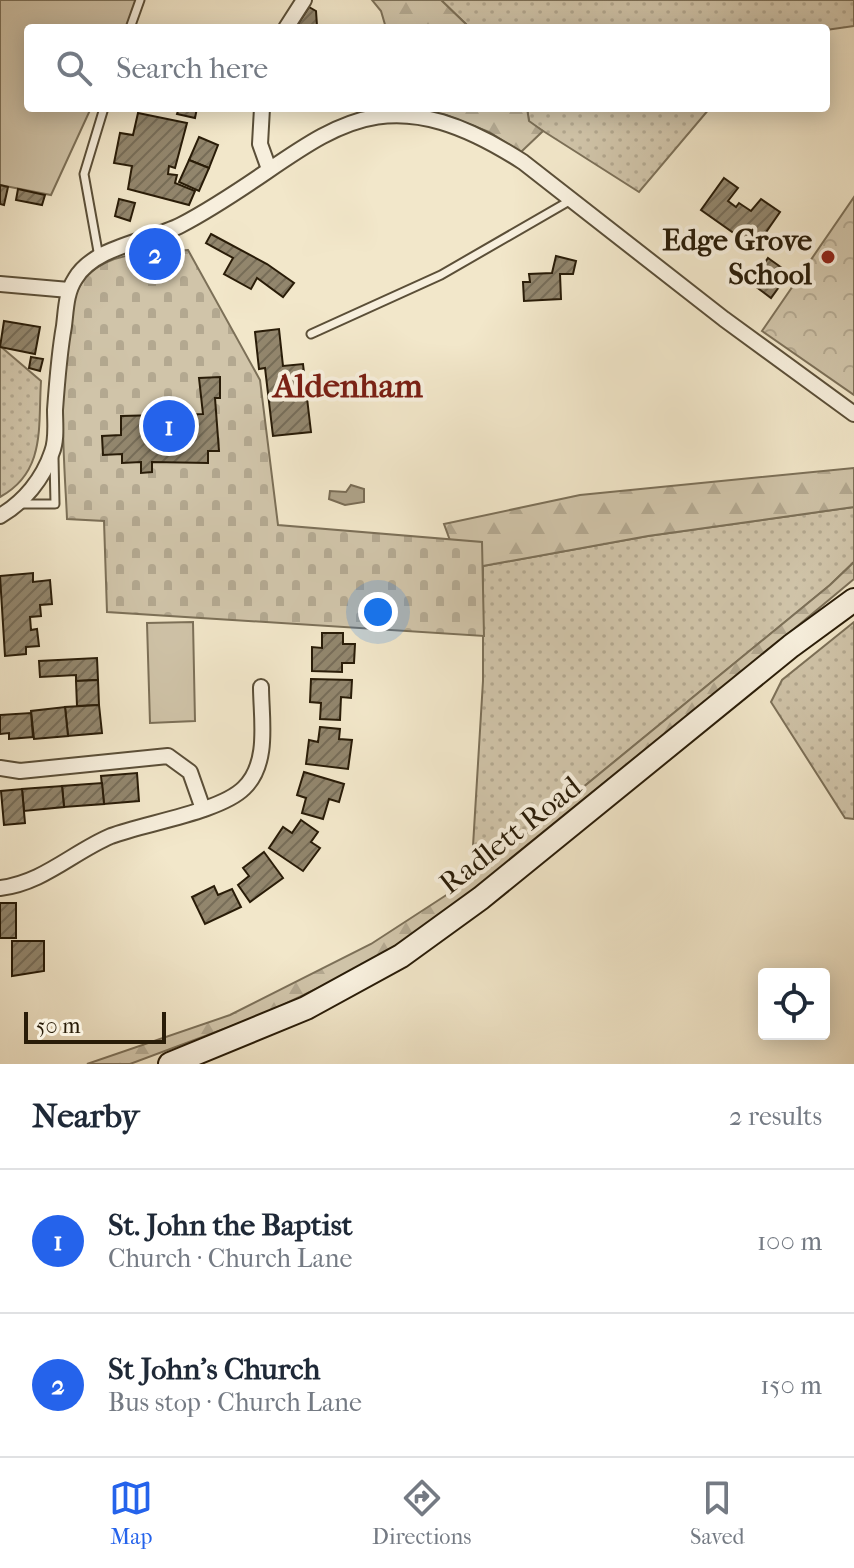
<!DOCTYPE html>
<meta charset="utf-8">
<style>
body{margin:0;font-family:"IM FELL French Canon",serif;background:#f6f6f7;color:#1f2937}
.controls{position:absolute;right:24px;bottom:24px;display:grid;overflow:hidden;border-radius:8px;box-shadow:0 4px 20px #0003}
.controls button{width:72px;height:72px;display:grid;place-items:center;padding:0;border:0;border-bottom:2px solid #e0e1e3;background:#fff;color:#1f2937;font:40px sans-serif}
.scale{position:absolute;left:24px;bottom:20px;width:142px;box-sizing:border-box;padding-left:8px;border:4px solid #291c08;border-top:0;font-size:22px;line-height:28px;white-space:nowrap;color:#291c08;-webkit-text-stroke:6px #f7efdd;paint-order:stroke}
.you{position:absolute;left:378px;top:612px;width:28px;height:28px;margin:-20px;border:6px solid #fff;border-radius:50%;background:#1a73e8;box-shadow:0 0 0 12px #1a73e833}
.badge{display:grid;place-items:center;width:52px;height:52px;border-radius:50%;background:#2563eb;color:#fff;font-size:26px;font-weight:700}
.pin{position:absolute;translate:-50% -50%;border:4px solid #fff;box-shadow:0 2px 8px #0006}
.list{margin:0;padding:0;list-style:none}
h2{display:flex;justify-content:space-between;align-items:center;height:104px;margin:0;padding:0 32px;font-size:34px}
h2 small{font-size:26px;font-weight:400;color:#747a83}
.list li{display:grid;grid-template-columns:52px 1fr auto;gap:24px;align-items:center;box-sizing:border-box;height:144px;padding:0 32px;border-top:2px solid #e0e1e3}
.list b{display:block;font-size:30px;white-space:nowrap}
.list p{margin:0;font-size:26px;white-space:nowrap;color:#747a83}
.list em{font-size:26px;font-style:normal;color:#747a83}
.icon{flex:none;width:44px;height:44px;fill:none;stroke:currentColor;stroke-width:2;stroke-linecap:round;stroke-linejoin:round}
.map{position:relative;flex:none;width:854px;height:1064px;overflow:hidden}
.search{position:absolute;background:#fff;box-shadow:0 4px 20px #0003;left:24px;right:24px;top:24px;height:88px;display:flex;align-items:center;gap:20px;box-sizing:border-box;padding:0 28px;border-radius:8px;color:#747a83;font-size:30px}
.sheet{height:392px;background:#fff}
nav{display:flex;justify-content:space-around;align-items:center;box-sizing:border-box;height:112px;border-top:2px solid #e0e1e3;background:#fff;font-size:22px;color:#747a83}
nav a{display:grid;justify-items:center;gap:4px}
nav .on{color:#2563eb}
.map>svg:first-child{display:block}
.grass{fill:url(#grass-dots);stroke:#7c7058;stroke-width:2}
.forest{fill:url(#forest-firs);stroke:#7c7058;stroke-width:2}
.cemetery{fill:url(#cemetery-stones);stroke:#7c7058;stroke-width:2}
.park{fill:url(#park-crowns);stroke:#7c7058;stroke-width:2}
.pitch{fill:#d0c4a9;stroke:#7c7058;stroke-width:2}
.water{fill:#aea288;stroke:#796c55;stroke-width:2}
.building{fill:url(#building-hatch);stroke:#291c08;stroke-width:2}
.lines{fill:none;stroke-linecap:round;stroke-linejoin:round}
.service-casing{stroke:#5b4f38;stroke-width:11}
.minor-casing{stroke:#5b4f38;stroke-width:18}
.secondary-casing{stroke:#291c08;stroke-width:26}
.service{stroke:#f7efdd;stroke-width:7}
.minor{stroke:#f7efdd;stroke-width:14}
.secondary{stroke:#f7efdd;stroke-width:22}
.poi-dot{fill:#8f2418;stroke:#f7efdd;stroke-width:3}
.labels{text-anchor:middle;stroke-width:8;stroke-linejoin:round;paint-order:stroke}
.poi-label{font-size:30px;font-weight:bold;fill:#291c08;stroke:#f7efdd;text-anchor:end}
.street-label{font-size:30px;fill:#291c08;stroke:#f7efdd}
.quarter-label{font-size:34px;font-weight:bold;fill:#7a1f14;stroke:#f7efdd}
</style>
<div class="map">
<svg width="854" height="1064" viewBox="0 0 854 1064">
<defs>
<pattern id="grass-dots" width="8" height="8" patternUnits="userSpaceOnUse" patternTransform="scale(2)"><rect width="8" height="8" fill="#d0c4a9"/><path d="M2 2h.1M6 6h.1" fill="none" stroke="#b3a890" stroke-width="1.8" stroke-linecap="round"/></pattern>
<pattern id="forest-firs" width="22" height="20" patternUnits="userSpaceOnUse" patternTransform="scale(2)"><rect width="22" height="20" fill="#d0c4a9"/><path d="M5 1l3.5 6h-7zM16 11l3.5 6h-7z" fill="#b3a890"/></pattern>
<pattern id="cemetery-stones" width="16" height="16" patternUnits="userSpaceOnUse" patternTransform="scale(2)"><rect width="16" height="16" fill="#d0c4a9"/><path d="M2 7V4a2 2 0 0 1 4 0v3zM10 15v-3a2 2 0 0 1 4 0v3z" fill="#b3a890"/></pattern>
<pattern id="park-crowns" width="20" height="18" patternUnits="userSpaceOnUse" patternTransform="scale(2)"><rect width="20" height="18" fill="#d0c4a9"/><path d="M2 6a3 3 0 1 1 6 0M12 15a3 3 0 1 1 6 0" fill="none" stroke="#b3a890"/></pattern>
<pattern id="building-hatch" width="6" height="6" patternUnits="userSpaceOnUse" patternTransform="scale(2)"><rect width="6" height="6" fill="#92866d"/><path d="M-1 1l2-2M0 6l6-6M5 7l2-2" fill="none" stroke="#776d58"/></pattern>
</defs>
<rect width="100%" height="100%" fill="#f2e7ca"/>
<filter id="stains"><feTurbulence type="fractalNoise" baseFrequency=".0025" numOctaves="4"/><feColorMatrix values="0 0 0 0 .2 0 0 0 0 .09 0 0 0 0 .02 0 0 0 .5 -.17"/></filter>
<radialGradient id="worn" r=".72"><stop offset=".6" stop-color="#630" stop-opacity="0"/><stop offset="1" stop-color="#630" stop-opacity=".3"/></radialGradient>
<g class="grass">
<polygon points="441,0 854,0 854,26 826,30 470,28"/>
<polygon points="527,108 710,108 639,192 529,122"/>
<path d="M 0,346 L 41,381 C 38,427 46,472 0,497 Z"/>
<polygon points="854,507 854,562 830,585 471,879 483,681 483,566 648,536"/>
<polygon points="854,622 854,819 845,818 771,702 782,680"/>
</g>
<g class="forest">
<polygon points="372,0 441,0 470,28 386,28 381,11"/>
<polygon points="406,108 527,108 529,121 543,131 521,152 489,132 446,115"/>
<polygon points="854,468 854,507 648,536 483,566 459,565 444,524 580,495"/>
<polygon points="854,562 854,579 567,818 431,923 360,968 264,1014 130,1064 87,1064 230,1015 371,944 471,879 830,585"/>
</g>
<path class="cemetery" d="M 188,250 L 260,380 L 278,525 L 482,542 L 484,636 L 107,612 L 104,521 L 67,519 C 65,466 50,309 89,274 C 115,250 154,253 188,250 Z"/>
<polygon class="park" points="854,197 854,395 762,331"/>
<g class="pitch">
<polygon points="0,0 140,0 128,28 28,28 28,108 91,108 51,195 0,185"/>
<polygon points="193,622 195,721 150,723 147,623"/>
</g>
<polygon class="water" points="351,485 364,489 364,502 345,505 329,499 330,491 346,492"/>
<g class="building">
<polygon points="309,7 316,11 317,26 305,28 298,24"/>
<polygon points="179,108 197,108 195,118 177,114"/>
<polygon points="138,113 187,123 175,168 169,166 168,174 177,175 175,183 195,191 189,205 128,189 132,166 114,163 120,133 133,135"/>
<polygon points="199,137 218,145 209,168 189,160"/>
<polygon points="189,160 209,168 199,191 179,182"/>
<polygon points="724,178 738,188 728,201 736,207 739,203 751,211 761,199 780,212 755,248 701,210"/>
<polygon points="0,185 8,187 4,205 0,204"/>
<polygon points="18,189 45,195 42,205 16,200"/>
<polygon points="119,199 135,203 130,221 115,216"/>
<polygon points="211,234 267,264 294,283 283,297 257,278 251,289 224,274 233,258 206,243"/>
<polygon points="556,256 576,261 573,274 560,274 561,299 524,301 523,282 530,282 529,274 552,273"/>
<polygon points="768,258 789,273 771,298 751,283"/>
<polygon points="4,321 40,327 35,354 0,347"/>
<polygon points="279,329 283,366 303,364 311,432 273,436 265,368 259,369 255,332"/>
<polygon points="31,357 43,359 40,371 29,368"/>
<polygon points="220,377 220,398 215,398 219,451 208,451 208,463 152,462 152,472 141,473 141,462 122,463 122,454 103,455 102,436 121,435 121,416 203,414 199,378"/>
<polygon points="33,573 33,582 50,580 52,604 40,605 41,616 30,617 31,630 37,629 39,646 26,647 26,654 5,656 0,576"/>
<polygon points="322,633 343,633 343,644 355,644 354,663 342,663 342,672 312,671 312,647 322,648"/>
<polygon points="97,658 98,680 76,681 76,675 40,677 39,661"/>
<polygon points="311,679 352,680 351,698 341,697 340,720 320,719 321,703 310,702"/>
<polygon points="98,680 99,705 77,706 76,681"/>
<polygon points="99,705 102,733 68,736 65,707"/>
<polygon points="65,707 68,736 34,739 31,711"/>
<polygon points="31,713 33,737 9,739 9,733 0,734 0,715"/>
<polygon points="320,727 340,729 339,739 352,740 348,769 306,764 309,740 318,742"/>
<polygon points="304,772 344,784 339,802 329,799 323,819 302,813 306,798 297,795"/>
<polygon points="137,773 139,801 104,804 101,776"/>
<polygon points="102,783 104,804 64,807 62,786"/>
<polygon points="62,786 64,807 24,811 22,789"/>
<polygon points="22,789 25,823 4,825 1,791"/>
<polygon points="301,820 318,832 311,842 320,848 303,871 269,848 283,827 292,833"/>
<polygon points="264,852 283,878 250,902 238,885 249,876 243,868"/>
<polygon points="214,886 218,895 232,889 241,907 205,924 192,897"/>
<rect x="0" y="903" width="16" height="35"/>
<polygon points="12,941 44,941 44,971 12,976"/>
</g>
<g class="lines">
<g class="service-casing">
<g id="service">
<polyline points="130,28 140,0"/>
<polyline points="99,257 84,174 104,108"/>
<polyline points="311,334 441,275 571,200"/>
<polyline points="20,504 55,504 54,458"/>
</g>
</g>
<g class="minor-casing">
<g id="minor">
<polyline points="286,28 304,0"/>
<polyline points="262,108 260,144 269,169"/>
<polyline points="0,284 69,290"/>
<path d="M 0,516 C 24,502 43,479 52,452 C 57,440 55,423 55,410 C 57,382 59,354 64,326 C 66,310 66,293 75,279 C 94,246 150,241 181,225 C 318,153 359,56 523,162 L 724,319 L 854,414"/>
<polyline points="0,768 20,771 168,756 190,772 203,809"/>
<path d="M 0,888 C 43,883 73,852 111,836 C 145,823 220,812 244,788 C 270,763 261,718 261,687"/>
</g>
</g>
<g class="secondary-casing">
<polyline id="secondary" points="170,1064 306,1008 401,956 481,898 791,646 854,600"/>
</g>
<use href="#service" class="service"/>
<use href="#minor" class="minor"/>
<use href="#secondary" class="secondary"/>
</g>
<circle class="poi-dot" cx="828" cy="257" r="8"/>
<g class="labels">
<g class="poi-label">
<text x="812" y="250">Edge Grove<tspan x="812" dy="34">School</tspan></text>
</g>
<g class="street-label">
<text transform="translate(510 835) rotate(-38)" y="10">Radlett Road</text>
</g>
<g class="quarter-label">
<text x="348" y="397">Aldenham</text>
</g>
</g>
<rect width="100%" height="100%" filter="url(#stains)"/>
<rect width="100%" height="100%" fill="url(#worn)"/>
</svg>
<div class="controls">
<button><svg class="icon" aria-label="locate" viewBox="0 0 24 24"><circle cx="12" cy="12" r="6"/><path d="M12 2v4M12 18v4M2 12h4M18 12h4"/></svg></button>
</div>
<div class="scale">50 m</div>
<div class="you"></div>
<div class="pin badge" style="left:169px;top:426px">1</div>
<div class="pin badge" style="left:155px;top:254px">2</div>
<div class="search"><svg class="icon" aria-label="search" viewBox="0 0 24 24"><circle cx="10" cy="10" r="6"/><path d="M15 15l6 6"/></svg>Search here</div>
</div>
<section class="sheet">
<h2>Nearby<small>2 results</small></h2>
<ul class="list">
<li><span class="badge">1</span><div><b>St. John the Baptist</b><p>Church · Church Lane</p></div><em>100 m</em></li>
<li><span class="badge">2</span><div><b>St John's Church</b><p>Bus stop · Church Lane</p></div><em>150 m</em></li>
</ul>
</section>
<nav>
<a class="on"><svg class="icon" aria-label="map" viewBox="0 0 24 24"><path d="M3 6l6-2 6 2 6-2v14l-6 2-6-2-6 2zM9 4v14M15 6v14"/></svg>Map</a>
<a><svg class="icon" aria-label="directions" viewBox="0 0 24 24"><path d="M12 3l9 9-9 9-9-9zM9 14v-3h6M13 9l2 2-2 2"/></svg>Directions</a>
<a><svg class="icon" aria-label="saved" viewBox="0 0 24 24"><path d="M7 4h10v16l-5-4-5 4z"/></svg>Saved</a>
</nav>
